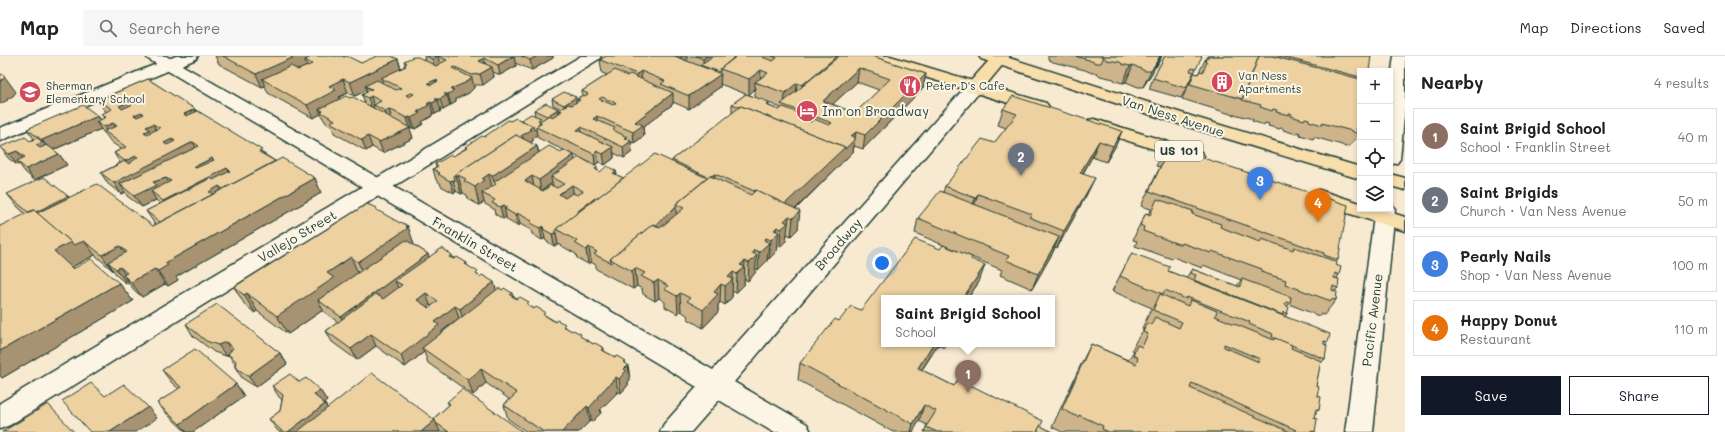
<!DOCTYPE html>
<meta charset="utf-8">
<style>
body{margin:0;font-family:Mali,sans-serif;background:#f6f6f6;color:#202124}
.controls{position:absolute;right:12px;top:12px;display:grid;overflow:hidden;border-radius:0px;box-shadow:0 2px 6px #0003}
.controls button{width:36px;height:36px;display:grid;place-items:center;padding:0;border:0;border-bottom:1px solid #e0e0e0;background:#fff;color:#202124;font:20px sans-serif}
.you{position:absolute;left:882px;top:207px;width:14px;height:14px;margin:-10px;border:3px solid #fff;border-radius:50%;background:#1a73e8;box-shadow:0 0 0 6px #1a73e833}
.badge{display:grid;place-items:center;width:26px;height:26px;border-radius:50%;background:#111827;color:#fff;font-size:13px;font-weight:700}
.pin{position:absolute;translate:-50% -33px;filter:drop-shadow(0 1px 2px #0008)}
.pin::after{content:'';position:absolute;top:21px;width:14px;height:12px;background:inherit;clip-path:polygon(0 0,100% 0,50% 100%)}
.popup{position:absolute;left:881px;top:239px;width:174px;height:52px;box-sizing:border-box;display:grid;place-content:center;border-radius:0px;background:#fff;filter:drop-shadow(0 1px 3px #0005);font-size:13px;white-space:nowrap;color:#757577}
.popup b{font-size:15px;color:#202124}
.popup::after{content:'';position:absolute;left:50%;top:100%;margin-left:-8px;border:8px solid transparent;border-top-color:#fff}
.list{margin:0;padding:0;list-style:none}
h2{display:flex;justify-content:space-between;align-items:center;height:52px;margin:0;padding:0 16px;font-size:17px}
h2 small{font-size:13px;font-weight:400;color:#757577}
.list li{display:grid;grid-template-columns:26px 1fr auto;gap:12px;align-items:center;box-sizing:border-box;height:56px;margin:0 8px 8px;padding:0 8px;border:1px solid #e0e0e0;border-radius:0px}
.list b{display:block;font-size:15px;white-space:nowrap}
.list p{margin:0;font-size:13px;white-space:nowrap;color:#757577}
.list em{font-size:13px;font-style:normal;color:#757577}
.actions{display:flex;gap:8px;padding:12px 16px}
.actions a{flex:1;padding:9px 0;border:1px solid #111827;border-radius:0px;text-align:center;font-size:14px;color:#111827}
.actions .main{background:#111827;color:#fff}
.icon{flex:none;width:22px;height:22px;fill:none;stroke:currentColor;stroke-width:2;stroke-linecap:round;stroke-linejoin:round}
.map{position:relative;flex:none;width:1405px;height:376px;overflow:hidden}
header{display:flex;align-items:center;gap:24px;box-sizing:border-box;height:56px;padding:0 20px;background:#fff;border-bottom:1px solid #e0e0e0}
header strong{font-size:19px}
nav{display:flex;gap:22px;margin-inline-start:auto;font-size:14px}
.search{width:280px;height:36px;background:#f6f6f6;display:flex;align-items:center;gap:10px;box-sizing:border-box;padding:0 14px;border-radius:0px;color:#757577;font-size:15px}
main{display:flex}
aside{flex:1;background:#fff}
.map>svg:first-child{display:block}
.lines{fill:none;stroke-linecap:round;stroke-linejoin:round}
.street-casing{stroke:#1f3d34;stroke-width:3}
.secondary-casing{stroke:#1f3d34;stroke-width:3}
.primary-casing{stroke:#1f3d34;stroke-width:3}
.highway-casing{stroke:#1f3d34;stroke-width:3}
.street{fill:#fcf5e5;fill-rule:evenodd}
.secondary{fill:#fcf5e5;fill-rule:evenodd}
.primary{fill:#f8deab;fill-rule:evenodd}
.highway{fill:#f8deab;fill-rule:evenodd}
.wall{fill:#cdb48a;stroke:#1f3d34;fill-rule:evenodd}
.shaded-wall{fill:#a79271;stroke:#1f3d34}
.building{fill:#eed1a1;stroke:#1f3d34;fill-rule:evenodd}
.labels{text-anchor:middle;stroke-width:4;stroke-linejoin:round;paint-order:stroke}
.far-poi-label{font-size:11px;fill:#1f3d34;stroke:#fcf5e5;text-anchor:start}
.shield{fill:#fcf5e5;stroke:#617469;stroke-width:1}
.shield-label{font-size:12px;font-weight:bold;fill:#1f3d34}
.poi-label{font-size:13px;fill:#1f3d34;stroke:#fcf5e5;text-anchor:start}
.street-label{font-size:13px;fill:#1f3d34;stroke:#fcf5e5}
</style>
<header>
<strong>Map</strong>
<div class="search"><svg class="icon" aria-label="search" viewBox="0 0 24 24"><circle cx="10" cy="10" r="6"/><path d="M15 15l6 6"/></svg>Search here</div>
<nav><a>Map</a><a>Directions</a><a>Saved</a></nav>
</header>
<main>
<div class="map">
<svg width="1405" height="376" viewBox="0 0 1405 376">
<rect width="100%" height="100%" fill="#f8ead1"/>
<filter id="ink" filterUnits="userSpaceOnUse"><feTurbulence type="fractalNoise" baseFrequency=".025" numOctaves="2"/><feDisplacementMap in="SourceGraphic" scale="8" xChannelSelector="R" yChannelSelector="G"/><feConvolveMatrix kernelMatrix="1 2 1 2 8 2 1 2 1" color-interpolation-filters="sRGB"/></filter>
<g filter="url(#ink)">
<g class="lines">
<g class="street-casing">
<g id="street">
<polygon points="176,0 198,0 196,3 0,85 0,72"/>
<polygon points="581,0 601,0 599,3 10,369 0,373 0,347"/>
<polygon points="1394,0 1405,0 1405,51 1400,103 1397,107 1390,109 1390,29"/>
<polygon points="1390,148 1392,148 1395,153 1373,376 1345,376 1375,153 1390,153"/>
</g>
</g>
<g class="secondary-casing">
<polygon id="secondary" points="146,0 166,0 713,314 968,28 974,27 980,28 983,32 734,326 807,368 811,376 773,376 719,344 691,376 660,376 664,368 697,331 148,3"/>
</g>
<g class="primary-casing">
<polygon id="primary" points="993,0 1010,0 980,36 974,37 968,36 965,32 968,28"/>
</g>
<g class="highway-casing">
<g id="highway">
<polygon points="865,0 890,0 1046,47 1049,51 1046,55 1040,56 1034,55 867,3"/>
<polygon points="979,0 1003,0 1194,61 1360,111 1360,123 1182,69 981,3"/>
<polygon points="1094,63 1201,96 1204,100 1201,104 1194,106 1088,72 1085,68 1088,64"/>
<polygon points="1390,118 1405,122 1405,134 1390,130"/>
<polygon points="1319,134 1360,147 1360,153 1380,153 1405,161 1405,175 1312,146 1309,141 1312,136"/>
</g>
</g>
<use href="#street" class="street"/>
<use href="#secondary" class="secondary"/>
<use href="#primary" class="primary"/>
<use href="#highway" class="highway"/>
</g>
<g class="wall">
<path d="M 215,0 L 342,0 L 361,7 L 398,3 L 401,12 L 404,11 L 404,9 L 405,8 L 404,5 L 425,4 L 424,0 L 553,0 L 553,2 L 532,14 L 515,7 L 516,10 L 500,19 L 493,16 L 494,21 L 483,29 L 474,29 L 474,32 L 469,37 L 456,43 L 456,46 L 451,49 L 449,49 L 450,50 L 443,54 L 440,54 L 441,55 L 435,58 L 433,57 L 432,57 L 432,60 L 422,66 L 423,68 L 415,73 L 413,72 L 410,73 L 413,82 L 383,97 L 372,91 L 366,95 L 334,77 L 332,71 L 326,67 L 325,65 L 324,64 L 321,58 L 313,62 L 268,37 L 265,30 L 262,31 L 219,8 ZM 367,34 L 367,36 L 362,39 L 365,47 L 350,42 L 340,43 L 339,41 L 348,37 L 355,40 Z"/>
<path d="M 606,0 L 872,0 L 926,18 L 923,32 L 863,93 L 854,90 L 853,96 L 796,153 L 798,173 L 791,180 L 787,178 L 786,185 L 780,191 L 778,190 L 777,195 L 769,203 L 768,202 L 767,205 L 758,214 L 756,213 L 755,217 L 748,225 L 744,223 L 744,229 L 736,237 L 732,235 L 732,241 L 725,249 L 720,246 L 718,249 L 718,256 L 703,272 L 688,263 L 687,259 L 681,255 L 678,258 L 665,251 L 665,246 L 659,242 L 655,245 L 643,238 L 642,233 L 637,230 L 633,233 L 596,213 L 596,209 L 591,206 L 588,208 L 577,202 L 576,198 L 558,188 L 554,190 L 545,184 L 545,182 L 542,184 L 532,178 L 531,174 L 520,168 L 517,170 L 507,164 L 506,161 L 503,163 L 495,158 L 494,153 L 485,148 L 484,146 L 479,149 L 468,143 L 467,139 L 463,137 L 461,138 L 456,135 L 454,137 L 441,130 L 440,127 L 436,124 L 433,113 L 436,111 L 435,108 L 453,100 L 466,92 L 465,91 L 484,81 L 510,65 L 521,64 L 535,60 L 534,54 L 558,53 L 559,57 L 559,54 L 561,53 L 553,49 L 552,43 L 576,47 L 577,46 L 577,43 L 582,39 L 582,35 L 607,19 L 602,17 L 600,4 ZM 857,26 L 879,34 L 855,57 L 832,48 ZM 720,28 L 746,38 L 732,48 L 732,58 L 672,104 L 672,106 L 623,122 L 617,119 L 616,115 L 600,116 L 597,114 L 597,111 L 575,104 L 539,96 L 537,90 L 530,87 L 533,85 L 533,82 L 537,79 L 538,82 L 595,109 L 599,106 L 605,109 L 614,102 L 614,97 L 624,102 L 632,96 L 631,86 L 634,87 L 644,80 L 643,71 L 673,48 L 673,46 L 689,53 L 720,31 ZM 755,33 L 755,41 L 749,39 ZM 769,47 L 781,52 L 779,54 L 769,50 ZM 552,127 L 553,130 L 543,135 L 542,134 Z"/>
<polygon points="1048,0 1162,0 1156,11 1155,11 1152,17 1143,31 1138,31 1126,26 1123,27 1115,25 1114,23 1100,20 1097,17 1092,17 1085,14 1053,6 1048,3"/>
<polygon points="1165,0 1196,13 1181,42 1149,33 1153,22"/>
<polygon points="1207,0 1371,0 1360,15 1360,76 1350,90 1345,91 1342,89 1314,81 1313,83 1300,79 1300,77 1297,76 1296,78 1283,74 1283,72 1281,72 1280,73 1268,70 1269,68 1265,67 1264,69 1252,65 1253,63 1234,58 1234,59 1182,43 1194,17 1198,18"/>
<polygon points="148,23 197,55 275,105 315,122 321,137 176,221 178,224 168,230 165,228 142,241 134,234 129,227 127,228 118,221 113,214 112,214 95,199 72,211 73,213 119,227 133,245 2,322 25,158 16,149 7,138 68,140 69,141 153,170 156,168 154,167 146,155 160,148 156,144 142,151 127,140 125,136 121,138 108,128 101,117 120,107 114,97 121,93 111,86 106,79 103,76 101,73 53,94 59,98 67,109 34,124 25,116 19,108 17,109 8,102 0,91 30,85 34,83 27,73 98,60 101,64 104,62 101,58 107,56 104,54 98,44"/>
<polygon points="1003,53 1122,75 1115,91 1106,106 1092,101 1083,118 1087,138 1057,192 1055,191 1053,196 1032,233 1000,219 1002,214 915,177 918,162 943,136 945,130 994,87 1006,72 998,69"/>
<polygon points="1166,90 1338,204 1336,206 1336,209 1339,219 1337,222 1338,232 1335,235 1336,244 1324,259 1320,258 1319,260 1289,248 1287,250 1287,258 1285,260 1328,286 1325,289 1325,303 1320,308 1316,330 1319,354 1314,359 1314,362 1315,376 1062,376 1052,371 1082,306 1091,288 1128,304 1134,295 1132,294 1136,285 1144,273 1142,272 1152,252 1112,235 1132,197 1168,215 1186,222 1192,213 1237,230 1241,224 1203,209 1202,212 1173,201 1172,203 1135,190 1137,185 1133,184 1138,172 1146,157 1148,158 1151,153 1141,150 1160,111 1156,110"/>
<path d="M 378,155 L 414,188 L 413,188 L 414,189 L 428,198 L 429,201 L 452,199 L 454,203 L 467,207 L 467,210 L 479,220 L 496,234 L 502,234 L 512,237 L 513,240 L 593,288 L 604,292 L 604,295 L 615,301 L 625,305 L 625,307 L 628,309 L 630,324 L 628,326 L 628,329 L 621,337 L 618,336 L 600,354 L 601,357 L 592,366 L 590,365 L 579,376 L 527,376 L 508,363 L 504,349 L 509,343 L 486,327 L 473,339 L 428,307 L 424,296 L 405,311 L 376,290 L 357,304 L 332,286 L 326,275 L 338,266 L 324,256 L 323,254 L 288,278 L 257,255 L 255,257 L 245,249 L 234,231 ZM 430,249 L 432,250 L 429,252 L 427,251 ZM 459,262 L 460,262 L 442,277 L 442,275 Z"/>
<polygon points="940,193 971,203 979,226 968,242 884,242 884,288 946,288 944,292 938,289 922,314 954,330 1053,376 924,376 927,369 919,365 913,376 893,376 798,324 800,307 839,265 861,254"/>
<polygon points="186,268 280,297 287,308 256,331 242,322 235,311 235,309 229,299 226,300 214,296 193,280"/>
<polygon points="162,314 236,328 244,340 193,376 186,376 167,358 157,347 179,333 171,326"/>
<polygon points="299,326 320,334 327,345 324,347 327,352 433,363 449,349 447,346 523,376 279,376 277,374 269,363 280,355 282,344 279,341 272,330"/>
</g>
<g class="shaded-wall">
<polygon points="295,0 329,0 305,4 307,10 297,15 262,23 265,30 262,31 256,18"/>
<polygon points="438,0 440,10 435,13 432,3"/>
<polygon points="514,0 516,10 500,19 498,9"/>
<polygon points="537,0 553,0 553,2 532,14 530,4"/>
<polygon points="682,0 687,0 687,7 680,2"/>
<polygon points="707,0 722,0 703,10 703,3"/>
<polygon points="837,0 840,0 801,45 802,29"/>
<polygon points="1160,0 1152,17 1143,31 1151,15"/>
<polygon points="1161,0 1162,0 1156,11"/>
<polygon points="484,2 487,13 479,5"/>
<polygon points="398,3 402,17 381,22 383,26 370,33 365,30 367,34 355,40 350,26"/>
<polygon points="1133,9 1126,26 1123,27 1130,10"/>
<polygon points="492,11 494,21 483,29 480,18"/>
<polygon points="859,12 857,26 821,59 823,45"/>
<polygon points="761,14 760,28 755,26 755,33 749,39 749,23"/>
<polygon points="641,15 642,28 638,31 637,18"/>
<polygon points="721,18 720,31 689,53 689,40"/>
<polygon points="926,18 923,32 863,93 865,79"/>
<polygon points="5,21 16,36 13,40 7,43 8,44 0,48 0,25"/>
<polygon points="472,22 474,32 469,37 456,43 456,46 451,49 448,38 451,34 453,32"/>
<polygon points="343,23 348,37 339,41 341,48 323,55 319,53 321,58 313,62 307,49 329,30"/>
<polygon points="435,24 437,34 428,27"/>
<polygon points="797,27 796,43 784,49 785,37"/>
<polygon points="673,37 673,48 643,71 644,80 634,87 633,76 635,66"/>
<polygon points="447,39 450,50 443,54 440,43"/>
<polygon points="371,40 374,51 372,53 368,42"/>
<polygon points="576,41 576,47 565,55 564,49"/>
<polygon points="137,43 143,53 125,61 119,50"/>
<polygon points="438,44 441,55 435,58 432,47"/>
<polygon points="430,46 433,57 432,57 432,60 422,66 423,68 415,73 411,62 427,48"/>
<polygon points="195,53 201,64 190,69 184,58"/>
<polygon points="389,53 392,64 388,66 385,55"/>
<polygon points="558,53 559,59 548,66 547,60"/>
<polygon points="142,56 148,67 134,59"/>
<polygon points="804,59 803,73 801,62"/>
<polygon points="98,60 105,70 113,67 120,77 108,78 104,71 96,66 101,73 50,95 42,84"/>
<polygon points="597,60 598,71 593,63"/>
<polygon points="409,61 413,72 410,73 413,82 383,97 379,86 410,72 407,62"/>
<polygon points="153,68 159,79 156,85 144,76 146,71"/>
<polygon points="533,70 536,73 537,79 533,82 533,85 525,90 521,80 529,73"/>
<polygon points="581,71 582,82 577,74"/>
<polygon points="1122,75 1115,91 1106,106 1113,90"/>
<polygon points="856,76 853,96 783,165 784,149"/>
<polygon points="368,80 372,91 366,95 362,84"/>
<polygon points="627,81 627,88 631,85 632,96 624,102 623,91 624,82"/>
<polygon points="172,83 178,94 193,86 199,97 120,128 125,136 121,138 114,127 164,87"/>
<polygon points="1099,85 1092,101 1074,133 1080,117"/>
<polygon points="43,86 51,97 44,100 36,89"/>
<polygon points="537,90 541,108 496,128 494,126 492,120"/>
<polygon points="613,91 614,102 605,109 603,98"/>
<polygon points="17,95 26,106 17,105 19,108 17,109 9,98"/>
<polygon points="597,95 599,106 595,109 594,98"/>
<polygon points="59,98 67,109 34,124 26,113"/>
<polygon points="574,99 576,110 551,121 552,127 541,135 539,124"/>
<polygon points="136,100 143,111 132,116 125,105"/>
<polygon points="212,102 218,113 200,122 194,111"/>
<polygon points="227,112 233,123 219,130 225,141 170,156 163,145"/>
<polygon points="616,115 617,126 613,117"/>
<polygon points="489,118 493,136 482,137 484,146 479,149 475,131 482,123"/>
<polygon points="715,118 714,134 710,121"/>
<polygon points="458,119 463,137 461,138 456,120"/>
<polygon points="532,120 534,131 525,125"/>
<polygon points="166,122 173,133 151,135 156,144 142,151 134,140 153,126"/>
<polygon points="315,122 321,137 176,221 178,224 168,230 158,215 165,207"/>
<polygon points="1095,122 1087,138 1057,192 1064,175"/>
<polygon points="453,124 456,135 454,137 450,125"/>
<polygon points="572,129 574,140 561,150 559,138"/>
<polygon points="978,138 973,154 970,158 975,142"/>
<polygon points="68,140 76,151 30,158"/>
<polygon points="595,142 596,153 584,168 578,155"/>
<polygon points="504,149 506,161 503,163 500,151"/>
<polygon points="676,151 677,166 613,205"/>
<polygon points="800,155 798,173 791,180 793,162"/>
<polygon points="517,157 520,168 517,170 515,159"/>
<polygon points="789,160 786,185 780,191 781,173 784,165"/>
<polygon points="408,170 414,188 413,188 414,191 366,224 358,206"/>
<polygon points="542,170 545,182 542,184 540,172"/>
<polygon points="777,171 776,179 779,176 777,195 769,203 771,184 774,174"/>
<polygon points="556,177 558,188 554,190 552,178"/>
<polygon points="1059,181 1053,196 1032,233 1038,218"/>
<polygon points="766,182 765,191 769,187 767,205 758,214 759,196 764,184"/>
<polygon points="84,185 95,199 68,213 54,195 71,186"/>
<polygon points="120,190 130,204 108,206 113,214 112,214 102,199"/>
<polygon points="589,191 591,206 588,208 586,194"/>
<polygon points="754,194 754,202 757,199 755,217 748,225 749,207 752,197"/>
<polygon points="428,198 432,210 402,229 395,225 399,234 347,272 341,261"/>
<polygon points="452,199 456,210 449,201"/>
<polygon points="351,201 359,219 318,244 323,254 288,278 277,260 327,217"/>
<polygon points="745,205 744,229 736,237 737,218 740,209"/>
<polygon points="985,209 979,226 968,242 963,242"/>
<polygon points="120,211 129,225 123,219 129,227 127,228 116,213"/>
<polygon points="635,212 637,230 633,233 632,215"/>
<polygon points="155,213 165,228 142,241 131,226"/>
<polygon points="733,216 732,241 725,249 725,230 728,221"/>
<polygon points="658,224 659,242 655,245 654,227"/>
<polygon points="494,226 497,237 463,264 460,253"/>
<polygon points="119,227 133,245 2,322 0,320 0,295"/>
<polygon points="721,228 720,246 718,249 718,256 703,272 703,254 714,236"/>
<polygon points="247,237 257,255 255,257 244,239"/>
<polygon points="426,237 430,249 421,256 417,244"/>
<polygon points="680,237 681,255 678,258 677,240"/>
<polygon points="455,250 459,262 442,275 443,280 422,292 424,296 405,311 401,299 435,266"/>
<polygon points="371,278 376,290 357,304 351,293"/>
<polygon points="226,286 233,298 228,298 229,299 226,300 218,289"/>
<polygon points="933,288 938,288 913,328 918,312"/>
<polygon points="280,297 287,308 256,331 248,320"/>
<polygon points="625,305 626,312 628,309 630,324 628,326 628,329 621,337 619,323 623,306"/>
<polygon points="481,313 486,327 473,339 468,324"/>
<polygon points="616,321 618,336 600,354 601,357 592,366 589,352 597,341"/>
<polygon points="236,328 244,340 193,376 187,376 180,368"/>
<polygon points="320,334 327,345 320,350 314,339"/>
<polygon points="325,348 332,360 310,376 288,376"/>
<polygon points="924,349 919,365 913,376 911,376 913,368"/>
<polygon points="587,350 590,365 579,376 562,376"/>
<polygon points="148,351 157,362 136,376 110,376"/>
<polygon points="435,364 440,376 421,376"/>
</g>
<g class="building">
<polygon points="223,0 295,0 291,2 292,2 256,18"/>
<polygon points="313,0 342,0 344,1 347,0 361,7 377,0 391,0 398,3 350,26 343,23 329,30 336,34 307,49 262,23 291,10 298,14 312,8 305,4"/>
<polygon points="426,0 437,0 432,3"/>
<path d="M 438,0 L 513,0 L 498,9 L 484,2 L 479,5 L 492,11 L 480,18 L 472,19 L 455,11 L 452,12 L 472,22 L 467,26 L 453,32 L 451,34 L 454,35 L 448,38 L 444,38 L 447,39 L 440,43 L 435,43 L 438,44 L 432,47 L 430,46 L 427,48 L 429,49 L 417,56 L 420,57 L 411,62 L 409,61 L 407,62 L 389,53 L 385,55 L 374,49 L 381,45 L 371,40 L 368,42 L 362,39 L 372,33 L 365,30 L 377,24 L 396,34 L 401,32 L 381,22 L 406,10 L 404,9 L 407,7 L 404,5 L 413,1 L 418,1 L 436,10 L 447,4 ZM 435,24 L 438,25 L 431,29 L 428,27 ZM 411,37 L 414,38 L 409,41 L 406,39 Z"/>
<polygon points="521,0 537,0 530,4"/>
<polygon points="606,0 674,0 721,18 689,40 661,28 665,25 641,15 637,18 600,4"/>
<polygon points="675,0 682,0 680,2"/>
<polygon points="696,0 707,0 703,3"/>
<polygon points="713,0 736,0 720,13 720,16 700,9"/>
<polygon points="737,0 763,0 762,1 773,5 777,2 772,0 837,0 802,29 797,27 785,37 755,26 768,17 761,14 749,23 720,13"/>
<path d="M 839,0 L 872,0 L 926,18 L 865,79 L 856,76 L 851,80 L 856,82 L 845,93 L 845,91 L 741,50 L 740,51 L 732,48 L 746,38 L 769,46 L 766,49 L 779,54 L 783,51 L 804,59 L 801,62 L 811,66 L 814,63 L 829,69 L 832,67 L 781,48 ZM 859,12 L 890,23 L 855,57 L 823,45 Z"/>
<polygon points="1075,0 1104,0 1101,7 1096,7 1089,4"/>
<polygon points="1104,0 1160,0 1151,15 1145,15 1133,9 1130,10 1122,8 1120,6 1107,4 1103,1"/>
<polygon points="1165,0 1202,0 1196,13 1192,12 1190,15 1194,16 1186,32 1153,22"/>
<polygon points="1208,0 1259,0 1242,43 1190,28 1194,17 1198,18 1200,15 1203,16 1207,6 1205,4 1207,2 1209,1"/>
<polygon points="1259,0 1272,0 1360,23 1360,58 1359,64 1360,64 1360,69 1358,69 1356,74 1360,76 1355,77 1352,75 1322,67 1322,69 1309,65 1309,63 1305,62 1304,64 1291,60 1292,58 1289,57 1289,59 1276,56 1277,54 1273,53 1272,55 1260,51 1261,49 1242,44"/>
<polygon points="1280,0 1371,0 1369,15 1360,15 1360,21"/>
<path d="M 615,14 L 627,20 L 630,18 L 673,37 L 635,66 L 643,69 L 633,76 L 597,60 L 593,63 L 615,72 L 613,74 L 627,81 L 624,82 L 631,85 L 623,91 L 581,71 L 577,74 L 613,91 L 603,98 L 597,95 L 594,98 L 536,71 L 542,67 L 539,66 L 549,59 L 553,61 L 562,55 L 559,54 L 568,48 L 572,49 L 580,44 L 577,43 L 583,39 L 585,40 L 588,38 L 582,35 ZM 602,41 L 616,47 L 613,49 L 599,43 Z"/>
<polygon points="2,18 5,21 2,24 0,25 0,19"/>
<path d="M 148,23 L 195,53 L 184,58 L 186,60 L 198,55 L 262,94 L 259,96 L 275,105 L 223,133 L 219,130 L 209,136 L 213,138 L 160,166 L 146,155 L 211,122 L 213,124 L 230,115 L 227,112 L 163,145 L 151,135 L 171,125 L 166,122 L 153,126 L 157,129 L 134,140 L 120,128 L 199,90 L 193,86 L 114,127 L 101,117 L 125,105 L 114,97 L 126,91 L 104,75 L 117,70 L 113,67 L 104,71 L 96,66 L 106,61 L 101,58 L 112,53 L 98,44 ZM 137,43 L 140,45 L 122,53 L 119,50 ZM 142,56 L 144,58 L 137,61 L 134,59 ZM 153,68 L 160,72 L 147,78 L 144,76 L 150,74 L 146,71 ZM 172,83 L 175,85 L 167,89 L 164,87 ZM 136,100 L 138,101 L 129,108 L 125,105 ZM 212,102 L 214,104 L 196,112 L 194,111 Z"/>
<polygon points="564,36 576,41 564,49 552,43"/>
<polygon points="346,40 350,42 353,41 410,72 379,86 368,80 362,84 330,66 335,64 321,56 323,55 319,53"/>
<polygon points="1013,40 1122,75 1113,90 1099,85 1080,117 1095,122 1064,175 1029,161 1032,158 978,138 975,142 945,130 982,83 994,87 1017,58 1003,53"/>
<polygon points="546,47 558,53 547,60 534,54"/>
<polygon points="83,49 98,60 42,84 27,73"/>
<polygon points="741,50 845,91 785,148 756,134 754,135 715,118 711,120 710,120 708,121 672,104"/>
<polygon points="531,58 541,62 538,64 540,65 539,66 539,68 536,71 536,73 534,74 533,70 521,64"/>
<polygon points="516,62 533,70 529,73 531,74 521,80 524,82 522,83 516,79 454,119 455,125 453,124 450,125 438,118 440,117 433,113 438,110 435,108 451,99 453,100 467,92 465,91 482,80 484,81 508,64 510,65"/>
<polygon points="516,79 537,90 492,120 489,118 482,123 484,124 475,131 464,125 466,123 458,119 456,120 454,119"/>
<polygon points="25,81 30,85 37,82 43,86 36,89 40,92 47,89 59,98 26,113 17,105 25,101 17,95 9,98 0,91"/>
<path d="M 549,90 L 561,96 L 563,94 L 574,99 L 539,124 L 532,120 L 525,125 L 543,135 L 551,129 L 557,132 L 564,128 L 551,121 L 579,101 L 597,111 L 595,113 L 600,116 L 607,110 L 616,115 L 613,117 L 623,122 L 596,143 L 595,142 L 578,155 L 579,156 L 556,173 L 556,177 L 552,178 L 543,173 L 544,172 L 542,170 L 540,172 L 530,167 L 532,165 L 517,157 L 515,159 L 505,153 L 507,151 L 504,149 L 500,151 L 492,147 L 495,144 L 482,137 L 496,128 L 494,126 ZM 572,129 L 583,135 L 578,139 L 572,137 L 565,142 L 559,138 Z"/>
<polygon points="1166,90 1348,149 1338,204 1324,199 1324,197 1149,135 1167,97 1163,96"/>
<polygon points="655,98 707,122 676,148 676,151 655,169 653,168 610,203 611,207 594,198 597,196 589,191 586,194 575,187 577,185 556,173"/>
<polygon points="282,102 315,122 165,207 168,209 158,215 155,213 131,226 123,219 127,217 120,211 116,213 108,206 127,196 120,190 102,199 84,185 74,189 71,186 37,157 97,128 153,170"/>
<polygon points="710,120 751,139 756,134 800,155 793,162 789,160 784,165 788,167 781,173 777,171 774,174 779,176 771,184 766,182 764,184 769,187 759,196 754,194 752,197 757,199 749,207 745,205 740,209 745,211 737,218 733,216 728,221 733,223 725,230 721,228 714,236 718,238 703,254 687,245 690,242 680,237 677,240 664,233 668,230 658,224 654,227 641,220 645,217 635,212 632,215 610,203 653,168 660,172 684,152 676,148"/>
<polygon points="44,121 68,140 36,156 34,154 28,156 7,138"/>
<polygon points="940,135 1059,181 1038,218 1006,204 1009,200 918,162"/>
<polygon points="1157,143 1193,155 1192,158 1221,168 1220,171 1260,186 1262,183 1293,194 1294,191 1337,206 1336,209 1341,211 1339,219 1335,217 1334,222 1339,223 1338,232 1333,230 1332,234 1337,236 1336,244 1331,243 1331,245 1285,228 1286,224 1261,216 1262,213 1212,195 1211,197 1182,187 1181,189 1143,175 1144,171 1140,169 1146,157 1150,159"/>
<polygon points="367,148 377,152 375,153 400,167 401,166 408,170 406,171 408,172 358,206 351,201 327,217 334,222 277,260 247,237 244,239 234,231"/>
<polygon points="34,154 71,186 54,195 73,213 91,203 119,227 0,295 0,170"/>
<polygon points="915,183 940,193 943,189 972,201 971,203 985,209 963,242 884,242 884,288 933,288 918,312 954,330 958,323 1043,365 1037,376 937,376 926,371 936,355 924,349 913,368 800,307 835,263 839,265 851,250 861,254"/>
<polygon points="406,184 428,198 341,261 318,244"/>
<path d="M 442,192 L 452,199 L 449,201 L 454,203 L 457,201 L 467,207 L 465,208 L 478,216 L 476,218 L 480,221 L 482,219 L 494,226 L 460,253 L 455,250 L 435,266 L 439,269 L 401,299 L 371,278 L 351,293 L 326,275 L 376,238 L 383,243 L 402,229 L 395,225 ZM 426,237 L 438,245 L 429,252 L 417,244 Z"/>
<polygon points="1132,197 1170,211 1168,215 1330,278 1328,286 1324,285 1324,288 1327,290 1325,303 1272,281 1273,278 1249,268 1250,266 1187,241 1186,243 1165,234 1163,238 1120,220"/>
<polygon points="1192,213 1240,231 1242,223 1291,241 1290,247 1286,246 1285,249 1289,251 1287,258 1283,256 1283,259 1194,224 1196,219 1190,217"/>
<polygon points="499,232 502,234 504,232 512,237 510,239 517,243 520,241 529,246 527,248 534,253 536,251 545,256 543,258 555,266 557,264 565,268 563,270 572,275 573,274 581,278 580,280 593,288 595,287 604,292 602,294 615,301 617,300 625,305 623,306 628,309 624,313 626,315 619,323 616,321 597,341 598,342 589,352 587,350 562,376 544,376 504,349 517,337 481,313 468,324 422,292"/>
<path d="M 1160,238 L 1188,250 L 1190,244 L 1193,245 L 1217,255 L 1215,260 L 1274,284 L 1275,282 L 1292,289 L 1291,292 L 1321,305 L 1316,330 L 1319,331 L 1317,340 L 1321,341 L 1319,354 L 1316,353 L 1314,362 L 1317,363 L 1315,376 L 1312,375 L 1312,376 L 1296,376 L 1296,374 L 1192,327 L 1190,332 L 1290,376 L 1109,376 L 1102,373 L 1103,370 L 1079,359 L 1078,361 L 1062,353 L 1091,288 L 1136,308 L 1138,302 L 1133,299 L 1137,289 L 1142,291 L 1148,278 L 1143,276 L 1147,267 L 1151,269 L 1155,261 L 1179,272 L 1182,266 L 1153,254 ZM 1224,288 L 1260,303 L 1259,306 L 1224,291 Z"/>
<polygon points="217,248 280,297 248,320 235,311 236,305 228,298 233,292 226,286 218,289 206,285 186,268"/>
<polygon points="195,293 236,328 180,368 157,347 181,331 162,314"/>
<polygon points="372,317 435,364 421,376 297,376"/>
<polygon points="290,318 299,326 306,322 320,334 314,339 325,348 288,376 283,376 269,363 280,355 283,339 272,330"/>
<polygon points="91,327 105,340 124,328 148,351 110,376 90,376 62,345"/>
<polygon points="462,333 523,376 449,376 436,367 435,364 433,363 450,348 447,346"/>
<polygon points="48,348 74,376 2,376"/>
<polygon points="1040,370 1053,376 1037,376"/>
</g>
</g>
<defs>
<g id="building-disc" transform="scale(1.15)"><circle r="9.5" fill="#d1495b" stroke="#fcf5e5"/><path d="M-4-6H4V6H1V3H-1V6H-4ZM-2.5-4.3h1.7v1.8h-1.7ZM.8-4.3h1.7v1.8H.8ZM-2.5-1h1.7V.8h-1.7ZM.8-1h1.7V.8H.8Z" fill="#fff"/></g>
<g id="restaurant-disc" transform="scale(1.15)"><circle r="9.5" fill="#d1495b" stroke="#fcf5e5"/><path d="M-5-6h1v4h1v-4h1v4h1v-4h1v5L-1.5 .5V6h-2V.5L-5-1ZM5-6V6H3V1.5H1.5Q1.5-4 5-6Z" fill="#fff"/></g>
<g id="school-disc" transform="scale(1.15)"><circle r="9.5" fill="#d1495b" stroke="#fcf5e5"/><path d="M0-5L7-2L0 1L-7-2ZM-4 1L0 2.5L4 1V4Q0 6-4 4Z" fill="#fff"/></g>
<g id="hotel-disc" transform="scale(1.15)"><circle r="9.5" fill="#d1495b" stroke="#fcf5e5"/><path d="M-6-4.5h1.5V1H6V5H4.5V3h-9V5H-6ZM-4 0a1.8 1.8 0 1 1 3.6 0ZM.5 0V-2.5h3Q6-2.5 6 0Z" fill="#fff"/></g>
</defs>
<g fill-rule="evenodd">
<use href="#building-disc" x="1222" y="26"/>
<use href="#restaurant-disc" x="910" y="30"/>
<use href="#school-disc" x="30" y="36"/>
<use href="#hotel-disc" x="807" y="55"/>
</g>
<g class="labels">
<g class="far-poi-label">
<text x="1238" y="24">Van Ness<tspan x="1238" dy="13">Apartments</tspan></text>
<text x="46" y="34">Sherman<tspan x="46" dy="13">Elementary School</tspan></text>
<text x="926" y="34">Peter D's Cafe</text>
</g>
<rect class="shield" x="1155" y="85" width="48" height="20" rx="3"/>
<g class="shield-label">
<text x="1179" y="99">US 101</text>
</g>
<g class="poi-label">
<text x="822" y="60">Inn on Broadway</text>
</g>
<g class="street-label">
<text transform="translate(1173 60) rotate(18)" y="5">Van Ness Avenue</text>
<text transform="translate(297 180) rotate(-31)" y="5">Vallejo Street</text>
<text transform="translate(475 188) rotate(30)" y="5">Franklin Street</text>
<text transform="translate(838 188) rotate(-49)" y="5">Broadway</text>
<text transform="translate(1372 264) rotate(-83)" y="5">Pacific Avenue</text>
</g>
</g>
</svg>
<div class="controls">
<button>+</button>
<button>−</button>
<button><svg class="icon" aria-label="locate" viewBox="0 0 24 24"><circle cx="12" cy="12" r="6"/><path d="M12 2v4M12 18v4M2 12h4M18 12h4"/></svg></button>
<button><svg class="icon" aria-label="layers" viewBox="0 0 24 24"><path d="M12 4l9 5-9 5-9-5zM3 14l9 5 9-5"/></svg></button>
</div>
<div class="you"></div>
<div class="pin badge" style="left:968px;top:337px;background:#8d6e63">1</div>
<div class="popup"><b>Saint Brigid School</b>School</div>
<div class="pin badge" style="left:1021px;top:120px;background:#6b7280">2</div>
<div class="pin badge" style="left:1260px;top:144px;background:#3f7fe0">3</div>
<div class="pin badge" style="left:1318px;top:166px;background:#e8710a">4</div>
</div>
<aside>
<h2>Nearby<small>4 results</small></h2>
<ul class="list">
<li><span class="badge" style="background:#8d6e63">1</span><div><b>Saint Brigid School</b><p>School · Franklin Street</p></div><em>40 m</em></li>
<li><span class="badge" style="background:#6b7280">2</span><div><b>Saint Brigids</b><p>Church · Van Ness Avenue</p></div><em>50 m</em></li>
<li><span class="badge" style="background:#3f7fe0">3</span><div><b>Pearly Nails</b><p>Shop · Van Ness Avenue</p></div><em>100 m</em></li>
<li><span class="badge" style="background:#e8710a">4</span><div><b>Happy Donut</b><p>Restaurant</p></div><em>110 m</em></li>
</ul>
<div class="actions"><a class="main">Save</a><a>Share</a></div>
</aside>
</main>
